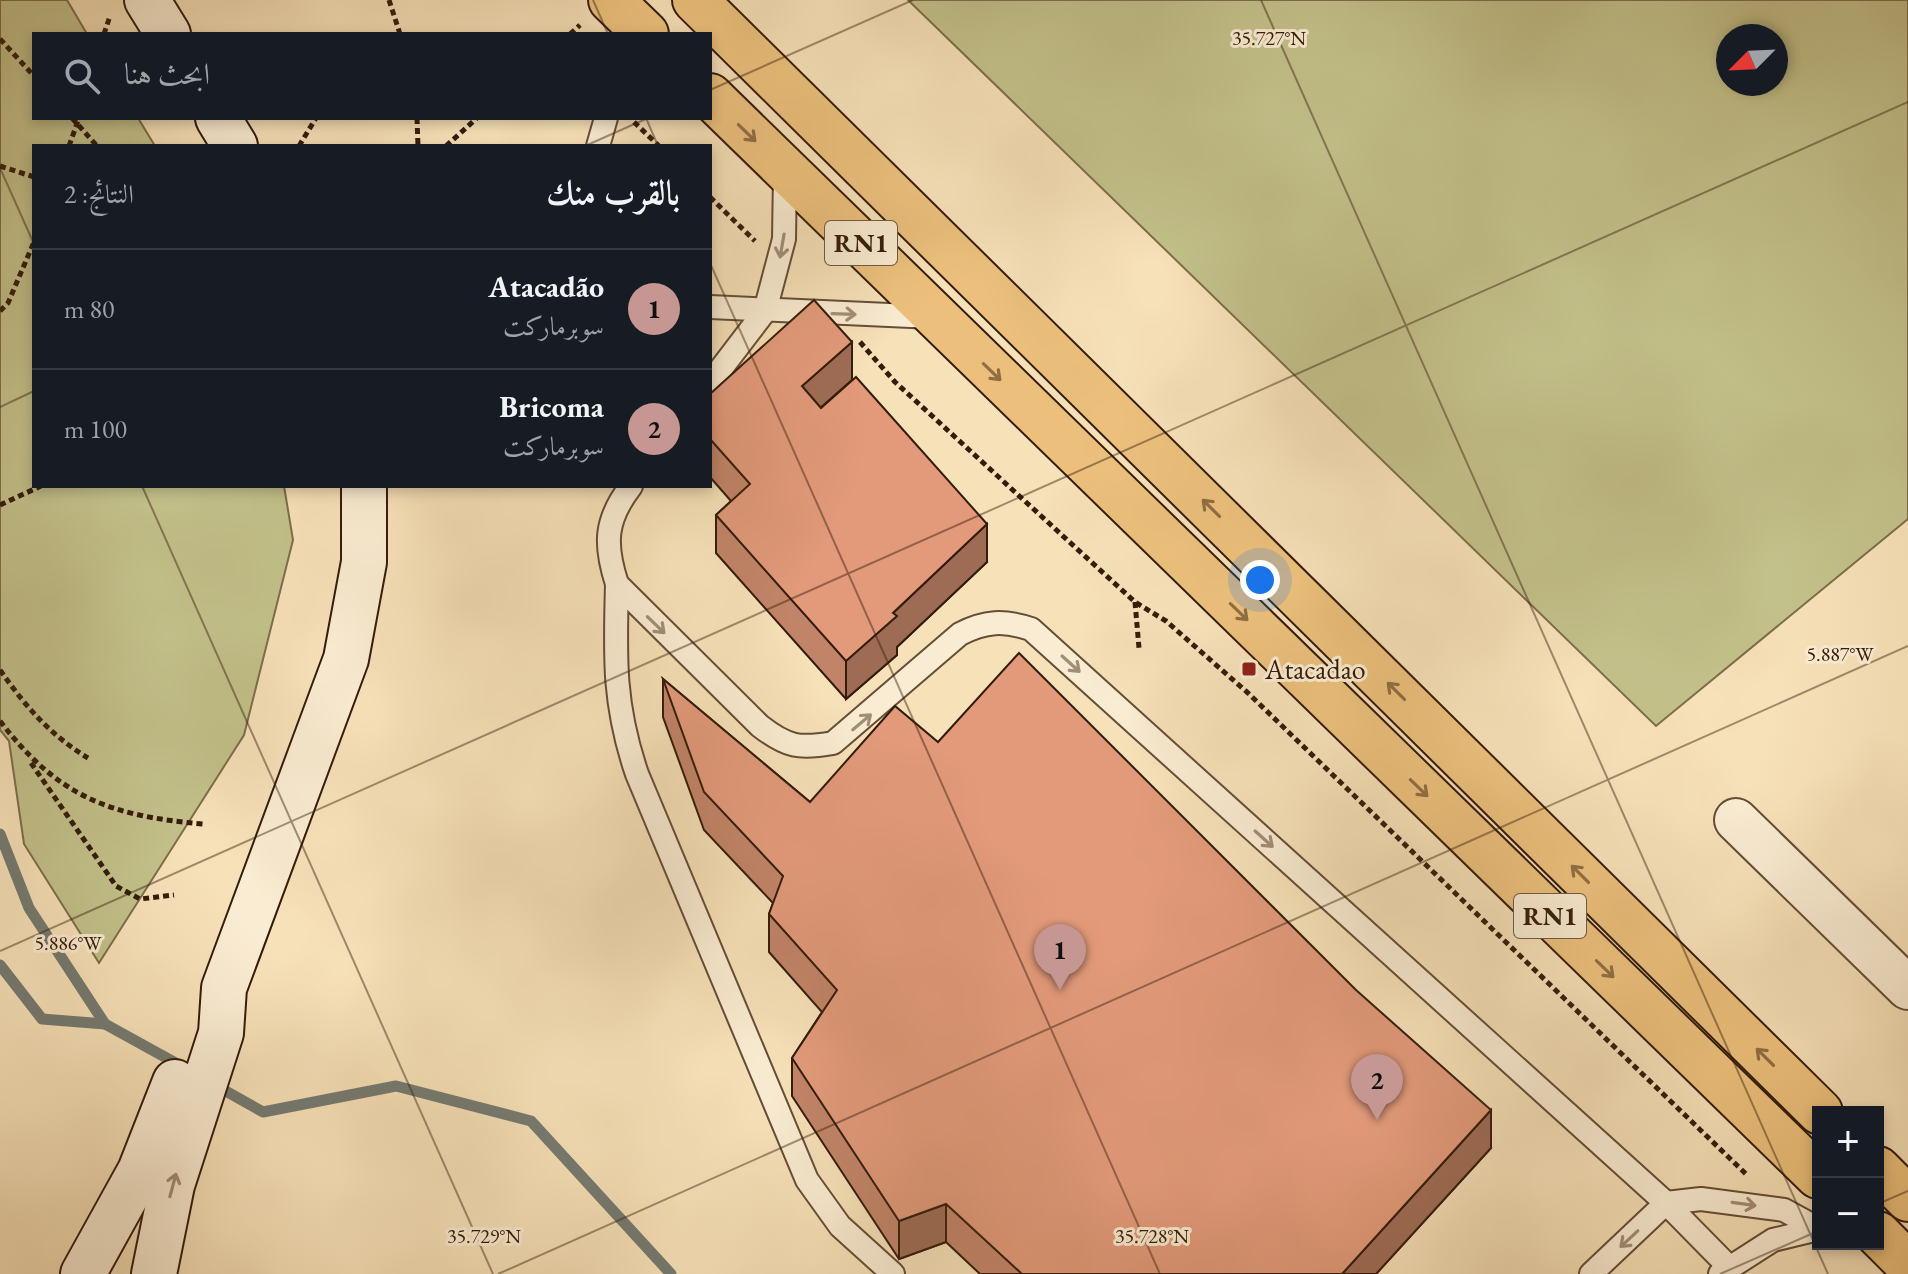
<!DOCTYPE html>
<html lang="ar">
<meta charset="utf-8">
<style>
body{margin:0;font-family:"EB Garamond",Amiri,serif;background:#20242c;color:#f1f3f6;direction:rtl}
.controls{position:absolute;right:24px;bottom:24px;display:grid;overflow:hidden;border-radius:0px;box-shadow:0 4px 12px #0003}
.controls button{width:72px;height:72px;display:grid;place-items:center;padding:0;border:0;border-bottom:2px solid #363941;background:#171b24;color:#f1f3f6;font:40px sans-serif}
.compass{position:absolute;left:1716px;top:24px;width:72px;height:72px;border-radius:50%;background:#171b24;box-shadow:0 4px 12px #0003;rotate:246deg}
.you{position:absolute;left:1260px;top:580px;width:28px;height:28px;margin:-20px;border:6px solid #fff;border-radius:50%;background:#1a73e8;box-shadow:0 0 0 12px #1a73e833}
.badge{display:grid;place-items:center;width:52px;height:52px;border-radius:50%;background:#c59692;color:#111;font-size:26px;font-weight:700}
.pin{position:absolute;translate:-50% -66px;filter:drop-shadow(0 2px 4px #0008)}
.pin::after{content:'';position:absolute;top:42px;width:28px;height:24px;background:inherit;clip-path:polygon(0 0,100% 0,50% 100%)}
.list{margin:0;padding:0;list-style:none}
h2{display:flex;justify-content:space-between;align-items:center;height:104px;margin:0;padding:0 32px;font-size:34px}
h2 small{font-size:26px;font-weight:400;color:#9ea1a6}
.list li{display:grid;grid-template-columns:52px 1fr auto;gap:24px;align-items:center;box-sizing:border-box;height:120px;padding:0 32px;border-top:2px solid #363941}
.list b{display:block;font-size:30px;white-space:nowrap}
.list p{margin:0;font-size:26px;white-space:nowrap;color:#9ea1a6}
.list em{font-size:26px;font-style:normal;color:#9ea1a6}
.icon{flex:none;width:44px;height:44px;fill:none;stroke:currentColor;stroke-width:2;stroke-linecap:round;stroke-linejoin:round}
.map{position:relative;flex:none;width:1908px;height:1274px;overflow:hidden;direction:ltr}
.search{position:absolute;background:#171b24;box-shadow:0 4px 12px #0003;left:32px;top:32px;width:680px;height:88px;display:flex;align-items:center;gap:20px;box-sizing:border-box;padding:0 28px;border-radius:0px;color:#9ea1a6;font-size:30px}
.panel{position:absolute;background:#171b24;box-shadow:0 4px 12px #0003;left:32px;top:144px;width:680px;height:344px;border-radius:0px;direction:rtl}
.map>svg:first-child{display:block}
.green{fill:#c3c18b;stroke:#7c6e4a;stroke-width:2;fill-rule:evenodd}
.lines{fill:none;stroke-linecap:round;stroke-linejoin:round}
.stream{stroke:#757b72;stroke-width:11}
.lane-casing{stroke:#654d36;stroke-width:26}
.street-casing{stroke:#654d36;stroke-width:46}
.secondary-casing{stroke:#341c0a;stroke-width:48}
.highway-casing{stroke:#341c0a;stroke-width:48}
.path{stroke:#341c0a;stroke-width:5;stroke-dasharray:6 4;stroke-linecap:butt}
.lane{stroke:#faecd2;stroke-width:22}
.street{stroke:#faecd2;stroke-width:42}
.secondary{stroke:#faecd2;stroke-width:44}
.highway{stroke:#ecc07c;stroke-width:44}
.wall{fill:#c28469;stroke:#341c0a;stroke-width:2}
.shaded-wall{fill:#9e6c55;stroke:#341c0a;stroke-width:2}
.building{fill:#e29a7a;stroke:#341c0a;stroke-width:2}
.oneway{stroke:#906e43}
.oneway2{stroke:#a18e78}
.ticks{fill:none;stroke:#341c0a;stroke-width:2;stroke-opacity:0.45}
.poi-dot{fill:#8f2418;stroke:#faecd2;stroke-width:3}
.labels{text-anchor:middle;stroke-width:6;stroke-linejoin:round;paint-order:stroke}
.shield{fill:#faecd2;stroke:#6f5a46;stroke-width:2}
.shield-label{font-size:26px;font-weight:bold;fill:#341c0a}
.poi-label{font-size:28px;fill:#341c0a;stroke:#faecd2;text-anchor:start}
.ticks-label{font-size:20px;text-anchor:middle;fill:#341c0a;stroke:#faecd2;stroke-width:6;stroke-linejoin:round;paint-order:stroke}
</style>
<div class="map">
<svg width="1908" height="1274" viewBox="0 0 1908 1274">
<rect width="100%" height="100%" fill="#f7e1b9"/>
<filter id="stains"><feTurbulence type="fractalNoise" baseFrequency=".0025" numOctaves="4"/><feColorMatrix values="0 0 0 0 .2 0 0 0 0 .09 0 0 0 0 .02 0 0 0 .5 -.17"/></filter>
<radialGradient id="worn" r=".72"><stop offset=".6" stop-color="#630" stop-opacity="0"/><stop offset="1" stop-color="#630" stop-opacity=".3"/></radialGradient>
<g class="green">
<polygon points="0,0 67,0 87,34 34,34 34,118 138,118 155,146 34,146 34,486 284,486 293,540 244,735 99,963 24,844 9,741 0,730"/>
<path d="M 908,0 L 1908,0 L 1908,519 L 1656,726 ZM 1728,36 L 1776,36 L 1776,84 L 1728,84 Z"/>
</g>
<g class="lines">
<g class="stream">
<polyline points="0,834 29,908 105,1024 183,1067"/>
<polyline points="0,965 42,1019 105,1024"/>
<polyline points="215,1085 263,1112 396,1086 531,1121 671,1274"/>
</g>
<g class="lane-casing">
<g id="lane">
<polyline points="598,146 606,118"/>
<polyline points="710,307 933,317"/>
<polyline points="710,383 765,311 784,239 785,174"/>
<path d="M 631,486 C 605,520 604,544 617,584 L 760,726 C 787,747 799,749 833,743 L 960,634 C 985,621 1004,620 1031,629 L 1666,1203 L 1728,1266"/>
<path d="M 617,584 C 615,656 613,704 637,774 L 807,1180 L 840,1226 L 893,1274"/>
<polyline points="1591,1274 1666,1203 1701,1199 1784,1210 1817,1228"/>
<polyline points="1720,1274 1773,1240 1818,1229"/>
</g>
</g>
<g class="street-casing">
<polyline id="street" points="1736,820 1908,988"/>
</g>
<g class="secondary-casing">
<g id="secondary">
<polyline points="147,0 168,34"/>
<polyline points="218,118 235,146"/>
<polyline points="83,1274 140,1171 175,1082"/>
<polyline points="154,1274 172,1185 221,1033 224,988 346,659 364,562 364,486"/>
</g>
</g>
<g class="highway-casing">
<g id="highway">
<polyline points="611,0 646,34"/>
<polyline points="695,0 1820,1112"/>
<polyline points="710,96 1818,1176"/>
<polyline points="1878,1169 1908,1199"/>
<polyline points="1878,1234 1908,1264"/>
</g>
</g>
<g class="path">
<polyline points="389,0 400,34"/>
<polyline points="104,34 110,16"/>
<polyline points="570,34 580,25"/>
<polyline points="0,39 34,76"/>
<polyline points="72,118 97,146"/>
<polyline points="417,118 418,146"/>
<polyline points="634,122 659,146"/>
<polyline points="69,146 79,118"/>
<polyline points="299,146 316,118"/>
<polyline points="446,146 477,118"/>
<polyline points="0,166 34,177"/>
<polyline points="710,197 755,241"/>
<polyline points="0,311 8,303 34,242"/>
<polyline points="860,342 895,382 1135,602 1166,621 1248,693 1747,1175"/>
<polyline points="0,505 41,486"/>
<polyline points="1135,602 1139,648"/>
<path d="M 0,670 C 26,707 49,734 88,758"/>
<path d="M 0,721 C 58,797 110,816 203,824"/>
<polyline points="31,763 116,886 140,899 174,895"/>
</g>
<use href="#lane" class="lane"/>
<use href="#street" class="street"/>
<use href="#secondary" class="secondary"/>
<use href="#highway" class="highway"/>
</g>
<g class="wall">
<polygon points="852,380 820,407 987,562 897,647 897,655 846,699 716,553 716,515 731,501 710,477 710,394"/>
<polygon points="663,679 810,802 938,742 1491,1148 1376,1274 980,1274 946,1242 899,1259 792,1096 792,1058 822,1012 769,952 769,914 773,903 704,830 663,717"/>
</g>
<g class="shaded-wall">
<polygon points="852,342 852,380 802,424 802,386"/>
<polygon points="987,524 987,562 897,647 897,655 846,699 846,661 893,613"/>
<polygon points="1491,1110 1491,1148 1376,1274 1342,1274"/>
<polygon points="946,1204 946,1242 899,1259 899,1221"/>
</g>
<g class="building">
<polygon points="814,300 852,342 802,386 821,408 856,377 987,524 893,613 897,616 846,661 716,515 750,484 710,439 710,394"/>
<polygon points="1019,653 1356,990 1491,1110 1342,1274 1022,1274 946,1204 899,1221 792,1058 837,990 769,914 783,876 704,792 663,679 810,802 895,706 938,742"/>
</g>
<defs><path id="oneway-shaft" d="M-6 0H5M1.5-3L5.5 0L1.5 3" fill="none" stroke-width="1.6" stroke-linecap="round" stroke-linejoin="round" transform="scale(2)"/></defs>
<g class="oneway">
<use href="#oneway-shaft" transform="translate(747 133) rotate(44)"/>
<use href="#oneway-shaft" transform="translate(992 372) rotate(44)"/>
<use href="#oneway-shaft" transform="translate(1211 508) rotate(-135)"/>
<use href="#oneway-shaft" transform="translate(1239 612) rotate(44)"/>
<use href="#oneway-shaft" transform="translate(1396 691) rotate(-135)"/>
<use href="#oneway-shaft" transform="translate(1419 788) rotate(44)"/>
<use href="#oneway-shaft" transform="translate(1580 874) rotate(-135)"/>
<use href="#oneway-shaft" transform="translate(1605 969) rotate(44)"/>
<use href="#oneway-shaft" transform="translate(1765 1057) rotate(-135)"/>
</g>
<g class="oneway2">
<use href="#oneway-shaft" transform="translate(782 246) rotate(100)"/>
<use href="#oneway-shaft" transform="translate(844 314) rotate(2)"/>
<use href="#oneway-shaft" transform="translate(656 625) rotate(44)"/>
<use href="#oneway-shaft" transform="translate(1071 664) rotate(42)"/>
<use href="#oneway-shaft" transform="translate(862 722) rotate(-40)"/>
<use href="#oneway-shaft" transform="translate(1264 839) rotate(42)"/>
<use href="#oneway-shaft" transform="translate(173 1185) rotate(-75)"/>
<use href="#oneway-shaft" transform="translate(1744 1204) rotate(8)"/>
<use href="#oneway-shaft" transform="translate(1629 1239) rotate(137)"/>
</g>
<path class="ticks" d="M 593,0 L 608,34M 1261,0 L 1828,1274M 710,90 L 913,0M 646,118 L 658,146M 585,146 L 648,118M 0,168 L 34,244M 710,263 L 1160,1274M 0,407 L 34,391M 142,486 L 493,1274M 0,951 L 1908,102M 1878,1204 L 1908,1191M 498,1274 L 1908,646M 1720,1274 L 1818,1231"/>
<rect class="poi-dot" x="1241" y="661" width="16" height="16" rx="4"/>
<g class="labels">
<g class="shield">
<rect x="825" y="221" width="72" height="44" rx="6"/>
<rect x="1514" y="894" width="72" height="44" rx="6"/>
</g>
<g class="shield-label">
<text x="861" y="252">RN1</text>
<text x="1550" y="925">RN1</text>
</g>
<g class="poi-label">
<text x="1265" y="679">Atacadao</text>
</g>
</g>
<g class="ticks-label">
<text x="1269" y="45">35.727°N</text>
<text x="1840" y="661">5.887°W</text>
<text x="68" y="950">5.886°W</text>
<text x="484" y="1243">35.729°N</text>
<text x="1152" y="1243">35.728°N</text>
</g>
<rect width="100%" height="100%" filter="url(#stains)"/>
<rect width="100%" height="100%" fill="url(#worn)"/>
</svg>
<div class="controls">
<button>+</button>
<button>−</button>
</div>
<svg class="compass" viewBox="-18 -18 36 36"><path d="M0-13l5 13h-10z" fill="#e53935"/><path d="M0 13l5-13h-10z" fill="#9ea1a6"/></svg>
<div class="you"></div>
<div class="pin badge" style="left:1060px;top:990px">1</div>
<div class="pin badge" style="left:1377px;top:1120px">2</div>
<div class="search"><svg class="icon" aria-label="search" viewBox="0 0 24 24"><circle cx="10" cy="10" r="6"/><path d="M15 15l6 6"/></svg>ابحث هنا</div>
<section class="panel">
<h2>بالقرب منك<small>النتائج: 2</small></h2>
<ul class="list">
<li><span class="badge">1</span><div><b>Atacadão</b><p>سوبرماركت</p></div><em>80 m</em></li>
<li><span class="badge">2</span><div><b>Bricoma</b><p>سوبرماركت</p></div><em>100 m</em></li>
</ul>
</section>
</div>
